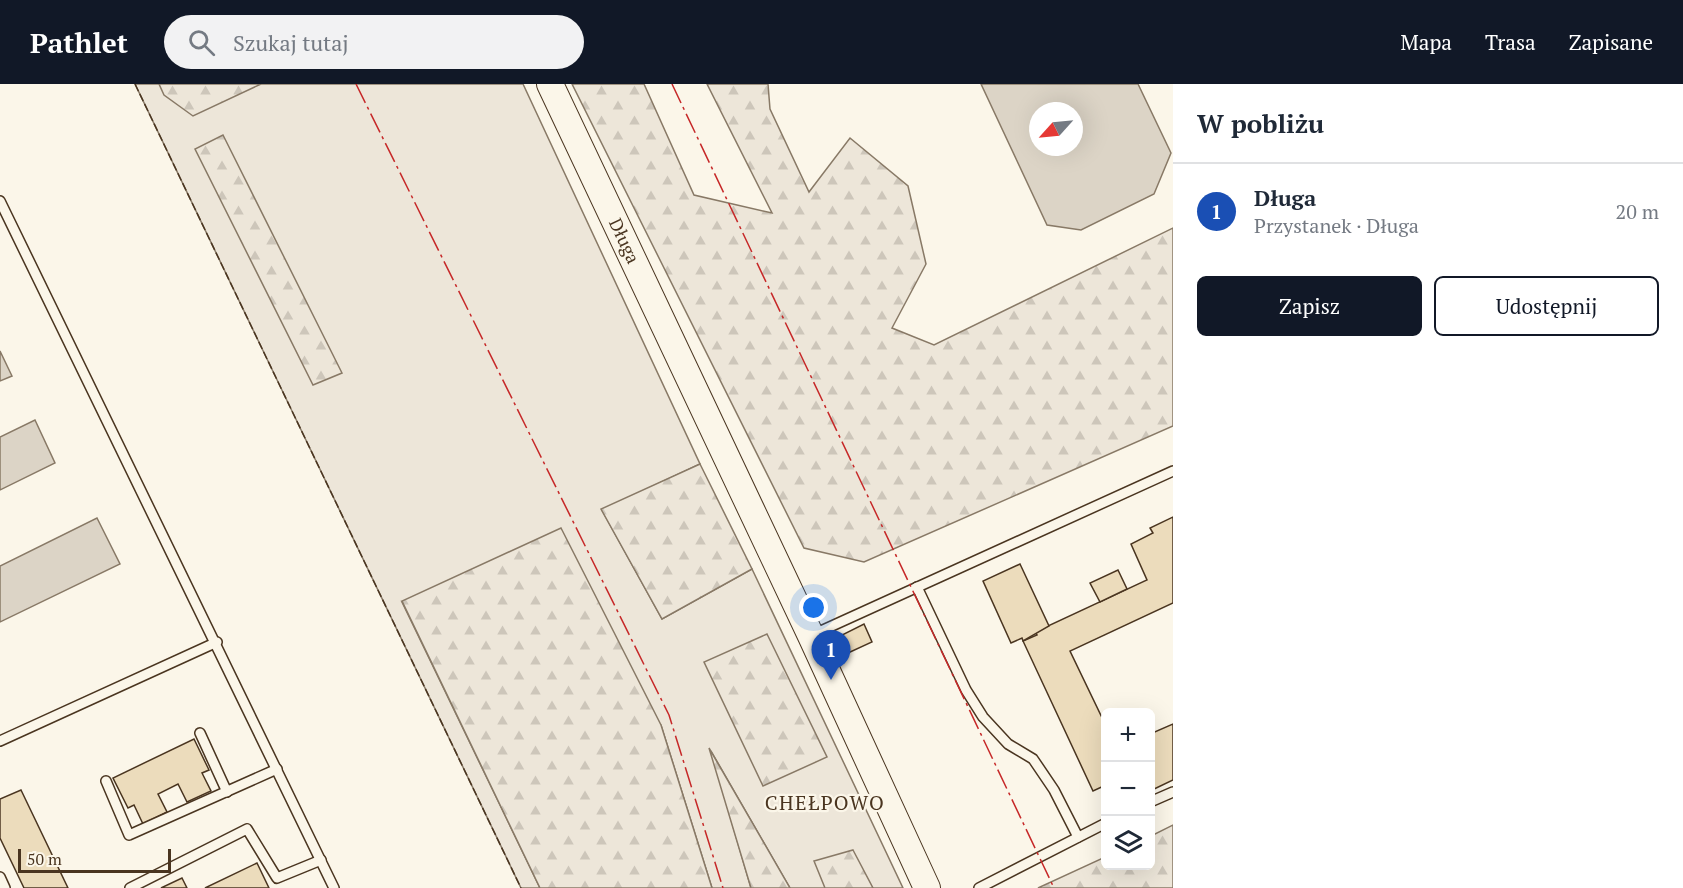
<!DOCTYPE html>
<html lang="pl">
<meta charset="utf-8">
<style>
body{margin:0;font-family:"PT Serif",serif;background:#f2f2f3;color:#1f2937}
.controls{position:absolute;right:18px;bottom:18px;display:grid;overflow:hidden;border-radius:9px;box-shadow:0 6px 24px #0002}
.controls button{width:54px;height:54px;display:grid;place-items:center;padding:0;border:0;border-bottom:2px solid #e0e1e3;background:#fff;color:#1f2937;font:30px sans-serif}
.compass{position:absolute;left:1029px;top:18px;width:54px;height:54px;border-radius:50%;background:#fff;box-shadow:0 6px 24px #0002;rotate:243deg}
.scale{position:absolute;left:18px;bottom:15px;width:153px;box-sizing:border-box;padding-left:6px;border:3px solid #4a3520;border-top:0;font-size:16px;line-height:21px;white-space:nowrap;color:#4a3520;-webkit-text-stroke:4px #fbf6e9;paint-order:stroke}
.you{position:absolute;left:814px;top:524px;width:21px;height:21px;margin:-15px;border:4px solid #fff;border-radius:50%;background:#1a73e8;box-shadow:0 0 0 9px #1a73e833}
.badge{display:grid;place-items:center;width:39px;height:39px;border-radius:50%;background:#111827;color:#fff;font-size:20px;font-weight:700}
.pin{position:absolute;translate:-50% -50px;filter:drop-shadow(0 2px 3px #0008)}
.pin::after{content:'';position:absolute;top:32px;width:21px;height:18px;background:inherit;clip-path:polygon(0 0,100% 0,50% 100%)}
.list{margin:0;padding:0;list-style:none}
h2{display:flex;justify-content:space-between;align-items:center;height:78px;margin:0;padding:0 24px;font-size:26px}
h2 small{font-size:20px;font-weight:400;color:#747a83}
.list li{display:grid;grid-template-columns:39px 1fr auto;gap:18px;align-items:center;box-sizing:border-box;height:96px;padding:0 24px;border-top:2px solid #e0e1e3}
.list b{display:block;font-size:22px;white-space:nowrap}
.list p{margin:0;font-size:20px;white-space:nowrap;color:#747a83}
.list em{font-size:20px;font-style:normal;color:#747a83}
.actions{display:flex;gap:12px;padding:18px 24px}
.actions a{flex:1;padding:14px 0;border:2px solid #111827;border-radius:9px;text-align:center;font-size:21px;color:#111827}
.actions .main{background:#111827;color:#fff}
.icon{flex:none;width:33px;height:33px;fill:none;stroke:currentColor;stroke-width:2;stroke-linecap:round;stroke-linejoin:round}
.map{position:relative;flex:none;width:1173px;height:804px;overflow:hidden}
header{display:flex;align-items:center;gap:36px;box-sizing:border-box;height:84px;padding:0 30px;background:#111827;color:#fff}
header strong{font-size:28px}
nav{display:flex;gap:33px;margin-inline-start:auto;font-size:21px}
.search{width:420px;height:54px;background:#f2f2f3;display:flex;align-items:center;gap:15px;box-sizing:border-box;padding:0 21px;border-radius:33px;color:#747a83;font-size:22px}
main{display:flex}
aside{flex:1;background:#fff}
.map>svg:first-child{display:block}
.grass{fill:#ede6d9;stroke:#887966;stroke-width:1.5}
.forest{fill:url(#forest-firs);stroke:#887966;stroke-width:1.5}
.water{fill:#dcd4c6;stroke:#887966;stroke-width:1.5;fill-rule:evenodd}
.building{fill:#ecdcbc;stroke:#4a3520;stroke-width:1.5}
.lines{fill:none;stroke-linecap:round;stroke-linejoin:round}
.service-casing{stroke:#4a3520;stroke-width:12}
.secondary-casing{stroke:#4a3520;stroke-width:28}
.service{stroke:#fbf6e9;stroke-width:9}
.secondary{stroke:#fbf6e9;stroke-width:26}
.fence{stroke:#4a3520;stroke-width:1.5;stroke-dasharray:8 3;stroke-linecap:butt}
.power{stroke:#c62828;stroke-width:1.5;stroke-dasharray:21 4.5 3 4.5;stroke-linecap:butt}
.labels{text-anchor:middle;stroke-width:4.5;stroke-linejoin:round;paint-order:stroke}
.street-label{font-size:18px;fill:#4a3520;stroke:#fbf6e9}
.neighbourhood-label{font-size:20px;letter-spacing:1.5px;fill:#4a3520;stroke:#fbf6e9}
</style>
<header>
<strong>Pathlet</strong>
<div class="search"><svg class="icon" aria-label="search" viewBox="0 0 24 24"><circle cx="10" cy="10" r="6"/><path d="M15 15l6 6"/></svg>Szukaj tutaj</div>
<nav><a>Mapa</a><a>Trasa</a><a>Zapisane</a></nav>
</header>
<main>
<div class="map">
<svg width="1173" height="804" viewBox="0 0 1173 804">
<defs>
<pattern id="forest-firs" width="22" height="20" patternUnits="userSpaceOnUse" patternTransform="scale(1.5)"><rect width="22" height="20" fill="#ede6d9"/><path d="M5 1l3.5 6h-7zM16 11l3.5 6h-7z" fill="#cdc6ba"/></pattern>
</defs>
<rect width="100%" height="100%" fill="#fbf6e9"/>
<polygon class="grass" points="135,0 523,0 700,380 602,426 662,535 752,485 903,804 790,804 711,667 751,804 712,804 661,641 402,518 540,804 521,804"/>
<g class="forest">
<polygon points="159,0 261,0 193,32 164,11"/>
<polygon points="572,0 644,0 694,111 772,129 707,0 768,0 770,25 809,108 850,54 908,102 926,180 892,244 934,261 1173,144 1173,342 864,478 804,464"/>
<polygon points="223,51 342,289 313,301 195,65"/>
<polygon points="700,380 752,485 662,535 601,425"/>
<polygon points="561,444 661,641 712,804 540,804 402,517"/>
<polygon points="767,550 827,673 763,702 704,578"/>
<polygon points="709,664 790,804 751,804"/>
<polygon points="1173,741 1173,804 1038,804 1105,773 1106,782 1150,782 1151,752"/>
<polygon points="853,766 873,804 825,804 814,777"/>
</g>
<g class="water">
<path d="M 981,0 L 1138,0 L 1171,69 L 1154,110 L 1081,146 L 1047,141 ZM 1038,27 L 1074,27 L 1074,63 L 1038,63 Z"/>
<polygon points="0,267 12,292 0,297"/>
<polygon points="35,336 55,379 0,406 0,353"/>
<polygon points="97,434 120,480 0,538 0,482"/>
</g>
<g class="building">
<polygon points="1173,433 1173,519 1070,567 1106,642 1106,701 1093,707 1023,557 1037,551 1035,548 1147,496 1131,460 1153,449 1150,444"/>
<polygon points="1020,480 1049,542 1023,557 1022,554 1011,559 983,497"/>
<polygon points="1118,486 1127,505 1100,518 1090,499"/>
<polygon points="864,540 872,558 848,569 840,552"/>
<polygon points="1173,640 1173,696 1150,707 1150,650"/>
<polygon points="194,655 209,686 202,689 211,707 187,718 178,700 158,710 167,728 143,740 134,721 128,724 113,694"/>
<polygon points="21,706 68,804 24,804 0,754 0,715"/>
<polygon points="257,779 269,804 205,804"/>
<polygon points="182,794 187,804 161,804"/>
</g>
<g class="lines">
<g class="service-casing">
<g id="service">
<polyline points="0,117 334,804"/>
<polyline points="917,503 966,606 983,633 1008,660 1033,675 1054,706 1078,753"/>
<polyline points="812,551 1173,387"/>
<polyline points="200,649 227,708"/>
<polyline points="0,657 217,558"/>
<polyline points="106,697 129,751 277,685"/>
<polyline points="1150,718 1173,708"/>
<polyline points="0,793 5,804"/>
<polyline points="130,804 247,745 277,794 321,776"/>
<polyline points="979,804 1106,739"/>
</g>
</g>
<g class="secondary-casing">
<polyline id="secondary" points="550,0 811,552 927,804"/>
</g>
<use href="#service" class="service"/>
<use href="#secondary" class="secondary"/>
<polyline class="fence" points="135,0 521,804"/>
<g class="power">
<polyline points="356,0 669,631 723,804"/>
<polyline points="672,0 1054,804"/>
</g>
</g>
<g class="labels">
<g class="street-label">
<text transform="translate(624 157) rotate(65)" y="6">Długa</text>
</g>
<g class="neighbourhood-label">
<text x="825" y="726">CHEŁPOWO</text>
</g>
</g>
</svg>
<div class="controls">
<button>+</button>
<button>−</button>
<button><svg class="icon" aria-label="layers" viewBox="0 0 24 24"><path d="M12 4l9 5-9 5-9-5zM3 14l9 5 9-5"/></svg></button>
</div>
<svg class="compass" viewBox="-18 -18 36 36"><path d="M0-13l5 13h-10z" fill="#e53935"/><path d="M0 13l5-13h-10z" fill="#747a83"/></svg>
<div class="scale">50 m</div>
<div class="you"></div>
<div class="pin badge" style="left:831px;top:596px;background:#1a4fb4">1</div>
</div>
<aside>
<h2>W pobliżu<small></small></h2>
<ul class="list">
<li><span class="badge" style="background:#1a4fb4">1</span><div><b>Długa</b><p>Przystanek · Długa</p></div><em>20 m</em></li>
</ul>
<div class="actions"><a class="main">Zapisz</a><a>Udostępnij</a></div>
</aside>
</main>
